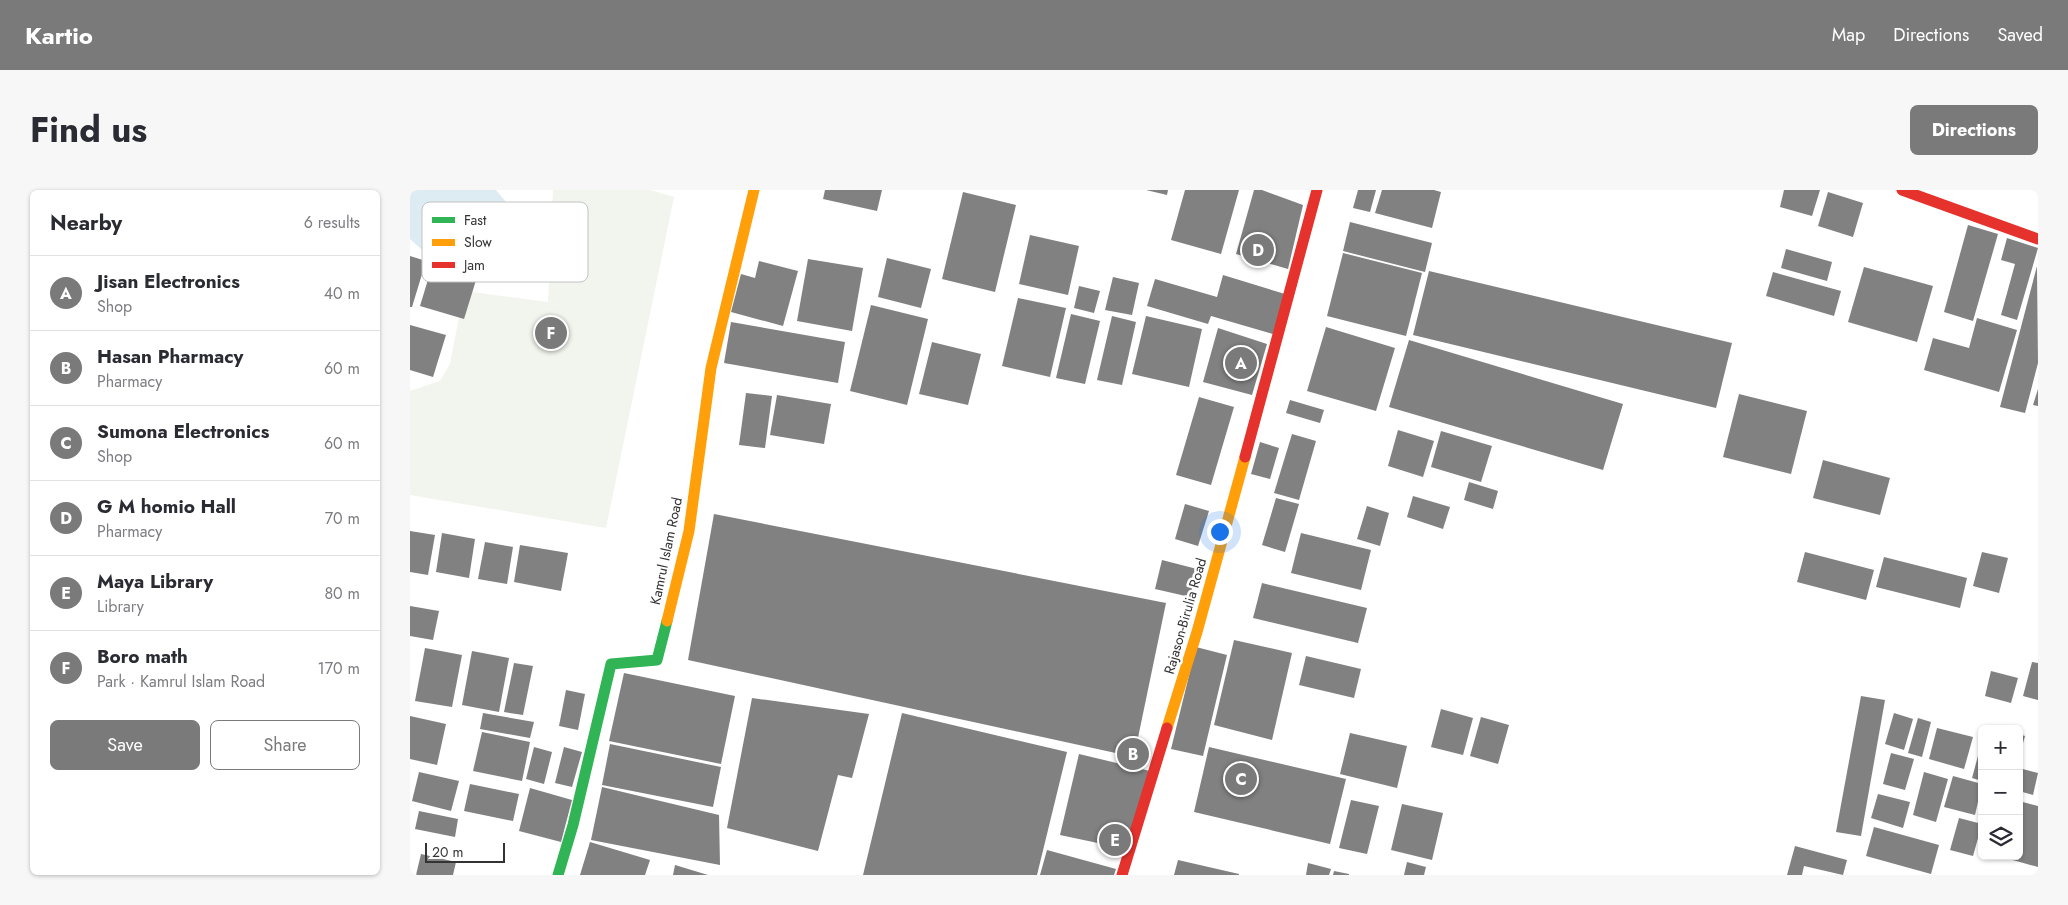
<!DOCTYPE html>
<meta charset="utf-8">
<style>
body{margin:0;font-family:Jost,sans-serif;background:#f7f7f7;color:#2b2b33}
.controls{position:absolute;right:15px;bottom:15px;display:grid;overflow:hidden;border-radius:8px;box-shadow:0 1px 4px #0004}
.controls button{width:45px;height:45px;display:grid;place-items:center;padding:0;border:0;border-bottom:1px solid #e1e1e2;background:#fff;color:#2b2b33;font:25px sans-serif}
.scale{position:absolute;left:15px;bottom:12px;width:80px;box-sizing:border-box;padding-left:5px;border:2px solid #333;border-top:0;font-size:14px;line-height:18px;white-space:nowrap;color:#333;-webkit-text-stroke:4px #fff;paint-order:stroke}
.you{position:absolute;left:809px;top:341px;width:18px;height:18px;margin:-12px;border:4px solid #fff;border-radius:50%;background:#1a73e8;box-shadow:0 0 0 8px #1a73e833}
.badge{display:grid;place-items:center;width:32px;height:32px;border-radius:50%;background:#7a7a7a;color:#fff;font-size:16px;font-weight:700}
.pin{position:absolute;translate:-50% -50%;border:2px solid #fff;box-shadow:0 1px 5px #0006}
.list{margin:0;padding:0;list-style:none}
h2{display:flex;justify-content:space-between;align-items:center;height:65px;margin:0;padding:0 20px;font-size:21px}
h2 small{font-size:16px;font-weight:400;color:#7c7c81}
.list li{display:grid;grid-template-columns:32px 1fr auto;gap:15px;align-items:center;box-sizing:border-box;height:75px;padding:0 20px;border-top:1px solid #e1e1e2}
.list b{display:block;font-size:19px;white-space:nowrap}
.list p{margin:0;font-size:16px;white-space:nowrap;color:#7c7c81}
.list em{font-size:16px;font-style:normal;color:#7c7c81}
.actions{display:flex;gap:10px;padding:15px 20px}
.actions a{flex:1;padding:11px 0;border:1px solid #7a7a7a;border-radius:8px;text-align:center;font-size:18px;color:#7a7a7a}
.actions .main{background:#7a7a7a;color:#fff}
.icon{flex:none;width:28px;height:28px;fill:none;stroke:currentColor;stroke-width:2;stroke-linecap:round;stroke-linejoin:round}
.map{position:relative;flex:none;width:1628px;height:685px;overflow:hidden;border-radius:8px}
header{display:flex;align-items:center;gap:30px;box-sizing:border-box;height:70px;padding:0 25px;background:#7a7a7a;color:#fff}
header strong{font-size:24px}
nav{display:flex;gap:28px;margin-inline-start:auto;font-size:18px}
.intro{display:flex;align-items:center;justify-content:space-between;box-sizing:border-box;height:120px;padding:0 30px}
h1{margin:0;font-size:35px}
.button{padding:12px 22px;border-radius:8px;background:#7a7a7a;color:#fff;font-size:18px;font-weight:700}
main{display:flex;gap:30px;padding:0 30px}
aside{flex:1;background:#fff;border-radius:8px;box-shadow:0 1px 4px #0004}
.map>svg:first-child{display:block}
.green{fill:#f1f5ed}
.water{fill:#ddebf3}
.building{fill:#818181}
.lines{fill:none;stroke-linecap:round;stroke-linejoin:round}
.fast{stroke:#30b455;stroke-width:11}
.slow{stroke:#ff9f0a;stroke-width:11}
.jam{stroke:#e5322d;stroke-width:11}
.labels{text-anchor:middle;stroke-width:5;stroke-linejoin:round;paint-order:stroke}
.street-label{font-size:14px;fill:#333;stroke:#fff}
.key{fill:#fff;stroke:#c2c2c2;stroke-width:1}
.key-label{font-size:14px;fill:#333}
</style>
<header>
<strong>Kartio</strong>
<nav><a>Map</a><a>Directions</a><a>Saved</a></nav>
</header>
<div class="intro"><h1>Find us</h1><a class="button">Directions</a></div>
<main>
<aside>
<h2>Nearby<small>6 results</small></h2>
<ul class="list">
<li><span class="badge">A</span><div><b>Jisan Electronics</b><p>Shop</p></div><em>40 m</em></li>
<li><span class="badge">B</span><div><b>Hasan Pharmacy</b><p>Pharmacy</p></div><em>60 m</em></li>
<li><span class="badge">C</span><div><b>Sumona Electronics</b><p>Shop</p></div><em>60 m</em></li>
<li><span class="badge">D</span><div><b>G M homio Hall</b><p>Pharmacy</p></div><em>70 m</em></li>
<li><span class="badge">E</span><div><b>Maya Library</b><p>Library</p></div><em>80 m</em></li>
<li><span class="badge">F</span><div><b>Boro math</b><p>Park · Kamrul Islam Road</p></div><em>170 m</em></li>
</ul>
<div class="actions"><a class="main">Save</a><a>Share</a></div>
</aside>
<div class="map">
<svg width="1628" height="685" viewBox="0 0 1628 685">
<rect width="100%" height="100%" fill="#fff"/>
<polygon class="green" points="143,0 240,0 264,7 196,338 0,305 0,201 30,191 40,174 54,101 138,112"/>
<polygon class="water" points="2,0 86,0 115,35 114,72 93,82 63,87 32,67 11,59 0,49 0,1"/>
<g class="building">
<polygon points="415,0 472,0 467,21 413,9"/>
<polygon points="736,0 758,0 757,5"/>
<polygon points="775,0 829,0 811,64 761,50"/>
<polygon points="844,0 852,0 893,15 878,79 826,64"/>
<polygon points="948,0 966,0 960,22 943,18"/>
<polygon points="972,0 1024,0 1031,2 1022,38 965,23"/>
<polygon points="1374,0 1410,0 1402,26 1370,17"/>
<polygon points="553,2 606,15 585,102 532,89"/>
<polygon points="1418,2 1453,13 1443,47 1408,36"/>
<polygon points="940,32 1022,53 1015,82 933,61"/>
<polygon points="1558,35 1588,44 1563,131 1534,122"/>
<polygon points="620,45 669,56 658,105 609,94"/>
<polygon points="1597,48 1628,58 1607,130 1591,125 1605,74 1591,70"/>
<polygon points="1376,59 1422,72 1417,91 1371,78"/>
<polygon points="933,63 1012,83 996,146 917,126"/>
<polygon points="0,66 16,71 2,117 0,117"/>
<polygon points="477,68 521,79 511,118 468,107"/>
<polygon points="398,69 453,78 442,141 387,131"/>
<polygon points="349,71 388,81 373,136 321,122 331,84 345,88"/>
<polygon points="23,73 67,87 54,129 10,116"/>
<polygon points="1627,76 1628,173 1615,223 1590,217"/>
<polygon points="1454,77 1523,96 1507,152 1438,132"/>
<polygon points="1019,81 1322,153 1306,218 1003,145"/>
<polygon points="1363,82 1431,101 1424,126 1356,106"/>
<polygon points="813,85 875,104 863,144 801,126 798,134 737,116 745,89 807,107"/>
<polygon points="703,87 729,93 722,125 695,120"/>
<polygon points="669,96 690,101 684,123 664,118"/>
<polygon points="608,108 656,118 640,187 592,176"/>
<polygon points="461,115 518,129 497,215 440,201"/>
<polygon points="661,124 690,131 675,194 646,188"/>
<polygon points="702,126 726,132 712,195 687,190"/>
<polygon points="736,126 792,139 779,197 722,184"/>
<polygon points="1567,128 1607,140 1589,202 1514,180 1523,148 1559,158"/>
<polygon points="321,132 435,152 428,193 314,173"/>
<polygon points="0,135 36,145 23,187 0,180"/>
<polygon points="916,137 985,158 966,221 897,201"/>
<polygon points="808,138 857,154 842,205 793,192"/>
<polygon points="999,150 1213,214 1193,280 979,217"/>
<polygon points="522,152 571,164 558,215 509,204"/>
<polygon points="1628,199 1628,216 1623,215"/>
<polygon points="336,203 362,206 355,258 329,255"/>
<polygon points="1329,204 1397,221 1381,284 1313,267"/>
<polygon points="367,205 421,214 414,254 360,245"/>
<polygon points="789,207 824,217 801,295 766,285"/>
<polygon points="880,210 914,220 910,233 876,223"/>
<polygon points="988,240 1024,251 1013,287 978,276"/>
<polygon points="1031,241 1082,256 1071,292 1021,277"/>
<polygon points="882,244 906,251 889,310 864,303"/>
<polygon points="850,252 869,258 860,289 841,284"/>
<polygon points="1413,270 1480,288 1470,325 1403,308"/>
<polygon points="1059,292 1088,301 1083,319 1054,310"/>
<polygon points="1003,306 1040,317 1033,339 997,327"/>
<polygon points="866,308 889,314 875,362 852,355"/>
<polygon points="775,314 799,321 788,356 765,349"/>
<polygon points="957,316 979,323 970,356 947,349"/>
<polygon points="304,324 756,413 724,567 278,470"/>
<polygon points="0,341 25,345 18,385 0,382"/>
<polygon points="32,343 65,349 59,388 26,382"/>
<polygon points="891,343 961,360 951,400 881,383"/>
<polygon points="75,352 103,357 97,394 68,389"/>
<polygon points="110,355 158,363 151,401 104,392"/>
<polygon points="1395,362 1464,380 1456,410 1387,392"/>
<polygon points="1572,362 1598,368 1589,403 1563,396"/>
<polygon points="1474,367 1557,388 1550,418 1466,397"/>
<polygon points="752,370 787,379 780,407 745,399"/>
<polygon points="852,393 957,418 948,453 843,428"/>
<polygon points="0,416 29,421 23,450 0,446"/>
<polygon points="824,450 882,463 862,550 804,535"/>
<polygon points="786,457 817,465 793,566 761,559"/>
<polygon points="15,458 52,465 42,517 5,511"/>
<polygon points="62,461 99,468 89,522 52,515"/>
<polygon points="896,466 951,479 944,508 889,495"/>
<polygon points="1622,472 1628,473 1628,510 1613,506"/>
<polygon points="104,473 123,476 113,525 94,522"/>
<polygon points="1581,481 1608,488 1601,513 1575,506"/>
<polygon points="214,483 325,506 311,574 199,551"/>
<polygon points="156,500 175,504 168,540 149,536"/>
<polygon points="1451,506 1475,510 1451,646 1426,642"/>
<polygon points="342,508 459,524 442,588 428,585 408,661 317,638"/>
<polygon points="1031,519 1063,528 1053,565 1021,557"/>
<polygon points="73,523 124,532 120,548 70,539"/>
<polygon points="492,523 657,562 627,685 453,685"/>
<polygon points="1484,523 1503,529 1494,560 1475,554"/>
<polygon points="0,526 36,534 27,575 0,569"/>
<polygon points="1071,527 1099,535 1088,574 1060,566"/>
<polygon points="1508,528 1521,532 1512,567 1498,563"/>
<polygon points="1527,538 1563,547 1554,579 1519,569"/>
<polygon points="72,542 120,552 112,591 63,581"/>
<polygon points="940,543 997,556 987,598 930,584"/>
<polygon points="1609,544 1615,546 1610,564 1609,564"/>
<polygon points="200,554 311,577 303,617 192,595"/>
<polygon points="124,557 142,562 134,594 116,589"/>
<polygon points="154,557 172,562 162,597 145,593"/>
<polygon points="799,557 936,589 920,654 784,622"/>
<polygon points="1481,563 1504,569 1495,600 1473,594"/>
<polygon points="669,564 740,581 716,659 650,645"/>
<polygon points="1568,566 1572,567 1572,591 1562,588"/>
<polygon points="1609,578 1628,583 1623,605 1609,601"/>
<polygon points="9,582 49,591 41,621 2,611"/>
<polygon points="1514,582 1538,589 1526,632 1503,625"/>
<polygon points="1543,586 1572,594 1565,625 1534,617"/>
<polygon points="60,594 109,604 103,631 54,621"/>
<polygon points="192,597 309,625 310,675 181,650"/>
<polygon points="120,598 162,610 151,652 109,641"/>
<polygon points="1468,604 1500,612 1493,638 1461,628"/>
<polygon points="941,610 969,616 957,664 929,658"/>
<polygon points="1609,611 1628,616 1628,677 1592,667 1609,666"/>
<polygon points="992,614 1033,623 1022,670 981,660"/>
<polygon points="9,621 48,629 45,647 5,639"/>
<polygon points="1549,628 1572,634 1563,666 1540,660"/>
<polygon points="1464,637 1529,655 1521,684 1456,666"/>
<polygon points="180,652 240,670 235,685 170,685"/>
<polygon points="1385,656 1437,670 1433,685 1394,676 1392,685 1377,685"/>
<polygon points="637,660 706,679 704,685 630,685"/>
<polygon points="11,664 46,672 43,685 6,685"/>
<polygon points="768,670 829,684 829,685 764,685"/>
<polygon points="997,672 1016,677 1014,685 994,685"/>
<polygon points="898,673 921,679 919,685 896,685"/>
<polygon points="265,675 298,685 263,685"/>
<polygon points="924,681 939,684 939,685 923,685"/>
</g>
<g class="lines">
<polyline class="fast" points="148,685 163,635 201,474 247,470 257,431"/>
<g class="slow">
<polyline points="257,431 279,341 301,178 344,0"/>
<polyline points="757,538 787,442 835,267"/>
</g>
<g class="jam">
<polyline points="1492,0 1628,49"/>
<polyline points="835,267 907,0"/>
<polyline points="712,685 757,538"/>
</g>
</g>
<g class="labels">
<g class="street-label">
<text transform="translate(256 361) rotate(-78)" y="5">Kamrul Islam Road</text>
<text transform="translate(775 426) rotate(-74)" y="5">Rajason-Birulia Road</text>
</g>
</g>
<rect x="12" y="12" width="166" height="80" rx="8" class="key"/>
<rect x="22" y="27" width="23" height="6" fill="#30b455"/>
<rect x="22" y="49" width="23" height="7" fill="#ff9f0a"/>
<rect x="22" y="72" width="23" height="6" fill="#e5322d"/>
<g class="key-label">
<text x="54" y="35">Fast</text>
<text x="54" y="57">Slow</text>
<text x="54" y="80">Jam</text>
</g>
</svg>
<div class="controls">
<button>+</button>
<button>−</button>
<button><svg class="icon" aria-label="layers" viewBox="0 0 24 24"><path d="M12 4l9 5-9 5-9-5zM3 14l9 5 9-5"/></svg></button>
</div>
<div class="scale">20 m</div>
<div class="you"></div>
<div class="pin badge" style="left:831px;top:173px">A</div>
<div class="pin badge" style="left:723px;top:564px">B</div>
<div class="pin badge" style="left:831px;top:589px">C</div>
<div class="pin badge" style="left:848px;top:60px">D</div>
<div class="pin badge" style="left:705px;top:650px">E</div>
<div class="pin badge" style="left:141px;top:143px">F</div>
</div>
</main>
